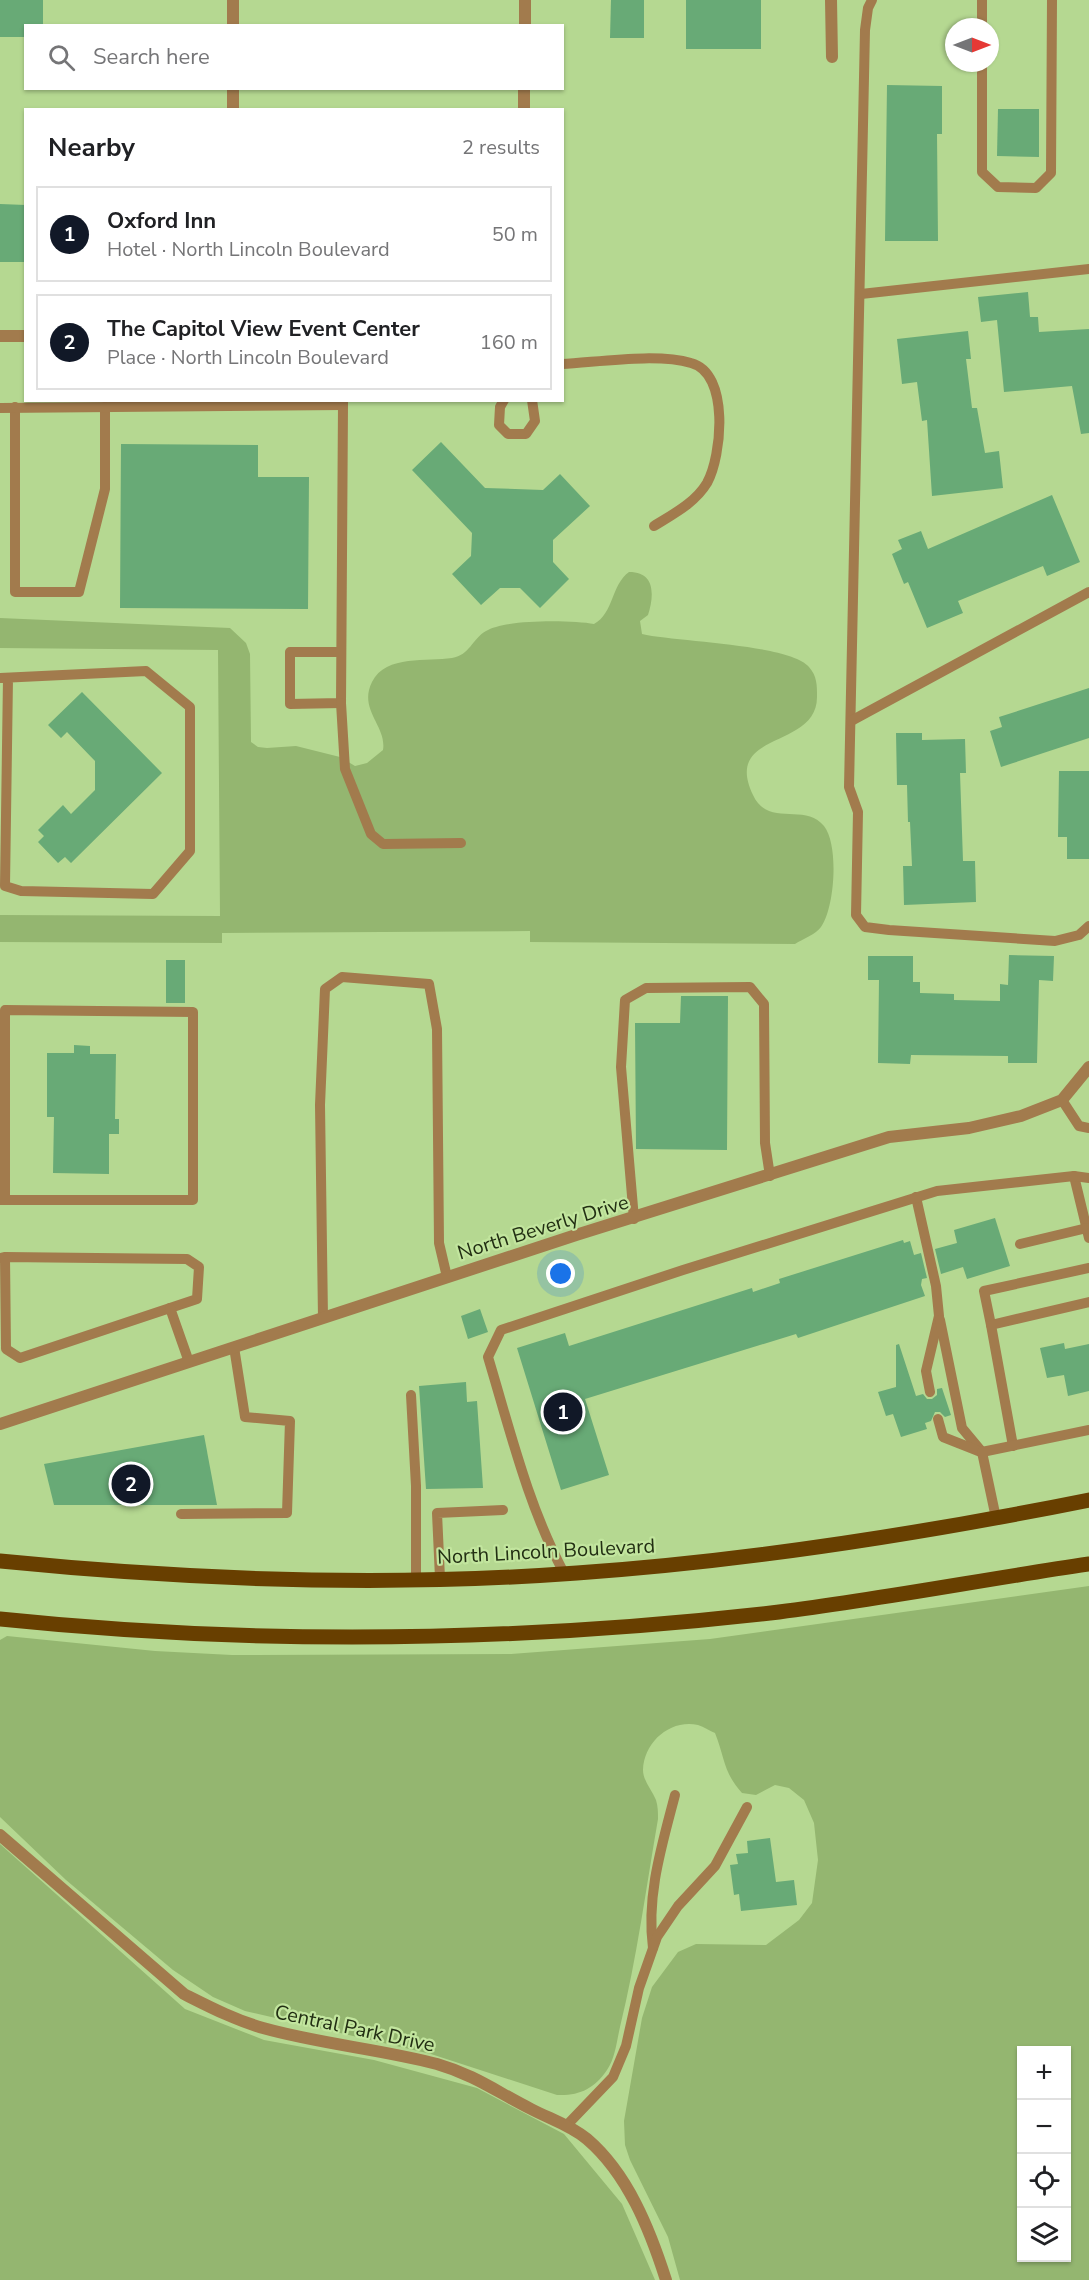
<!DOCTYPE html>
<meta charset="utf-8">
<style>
body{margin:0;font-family:"Nunito Sans",sans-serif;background:#f2f2f2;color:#202124}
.controls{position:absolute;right:18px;bottom:18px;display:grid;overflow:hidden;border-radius:0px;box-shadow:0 2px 4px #0004}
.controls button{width:54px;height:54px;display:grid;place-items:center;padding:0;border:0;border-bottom:2px solid #e0e0e0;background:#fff;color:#202124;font:30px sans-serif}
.compass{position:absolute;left:945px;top:18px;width:54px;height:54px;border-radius:50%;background:#fff;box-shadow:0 2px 4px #0004;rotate:90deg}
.you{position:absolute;left:561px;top:1274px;width:21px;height:21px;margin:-15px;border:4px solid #fff;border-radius:50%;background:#1a73e8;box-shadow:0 0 0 9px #1a73e833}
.badge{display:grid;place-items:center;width:39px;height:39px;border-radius:50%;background:#111827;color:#fff;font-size:20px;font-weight:700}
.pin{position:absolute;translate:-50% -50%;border:3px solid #fff;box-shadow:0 2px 6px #0006}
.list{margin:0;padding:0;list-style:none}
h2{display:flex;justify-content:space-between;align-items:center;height:78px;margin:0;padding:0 24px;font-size:26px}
h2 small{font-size:20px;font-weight:400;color:#757577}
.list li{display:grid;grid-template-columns:39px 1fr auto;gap:18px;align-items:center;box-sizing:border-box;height:96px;margin:0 12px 12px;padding:0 12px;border:2px solid #e0e0e0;border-radius:0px}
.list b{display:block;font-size:22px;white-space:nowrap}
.list p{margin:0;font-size:20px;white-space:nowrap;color:#757577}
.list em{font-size:20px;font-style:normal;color:#757577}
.icon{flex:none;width:33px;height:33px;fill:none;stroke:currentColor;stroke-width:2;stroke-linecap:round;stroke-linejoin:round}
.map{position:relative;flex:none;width:1089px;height:2280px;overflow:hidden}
.search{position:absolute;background:#fff;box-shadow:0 2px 4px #0004;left:24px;top:24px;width:540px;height:66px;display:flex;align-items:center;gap:15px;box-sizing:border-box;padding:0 21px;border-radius:0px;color:#757577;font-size:22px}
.panel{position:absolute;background:#fff;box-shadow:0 2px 4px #0004;left:24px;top:108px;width:540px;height:294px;border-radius:0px}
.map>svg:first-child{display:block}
.green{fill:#94b670;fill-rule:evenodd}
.building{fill:#68aa76}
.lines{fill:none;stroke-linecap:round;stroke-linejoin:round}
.service{stroke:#a27b4d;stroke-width:10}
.minor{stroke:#a27b4d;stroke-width:12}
.primary{stroke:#683f00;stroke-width:15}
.labels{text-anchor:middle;stroke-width:4.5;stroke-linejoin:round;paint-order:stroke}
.street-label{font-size:20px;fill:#222f13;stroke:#c2e59e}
</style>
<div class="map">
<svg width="1089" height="2280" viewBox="0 0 1089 2280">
<rect width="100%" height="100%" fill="#b5d891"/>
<g class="green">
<path d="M 629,572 C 656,572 654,596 648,615 L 640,621 L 642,634 C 676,642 790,644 809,667 C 817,676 817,685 817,697 C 817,750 722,730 753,795 C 768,828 805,802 824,826 C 839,845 835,907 821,927 C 816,934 803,939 795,944 L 530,942 L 530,931 L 222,933 L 222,943 L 0,942 L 0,915 L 220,916 L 218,650 L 0,648 L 0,618 L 230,628 L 246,643 L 250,654 L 251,742 L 258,747 L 267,748 L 296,746 L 340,757 L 355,766 L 367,763 L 383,750 C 387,726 358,710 372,682 C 386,654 428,662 452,658 C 470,655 472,639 486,631 C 505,619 572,620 594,624 C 614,613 611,585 629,572 Z"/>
<path d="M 1089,1586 L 1089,2280 L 680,2280 L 668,2237 L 630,2160 L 625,2145 L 624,2121 L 642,2018 L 652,1987 L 678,1952 L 696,1944 L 766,1945 L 799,1920 L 812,1903 L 818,1860 L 814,1823 L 804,1800 L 789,1788 L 775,1785 L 756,1795 L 742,1793 C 723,1772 725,1758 715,1733 C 710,1731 704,1727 698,1725 C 670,1719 644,1742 643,1770 C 643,1781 652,1790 656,1800 C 658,1806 658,1813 658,1819 C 646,1888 637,1958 620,2027 C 617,2040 615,2059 607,2070 C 594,2089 579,2096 557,2095 L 431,2054 L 245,2011 L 213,1997 L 173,1970 L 66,1880 L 0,1817 L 0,1640 L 7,1636 L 155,1651 L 232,1655 L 511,1654 L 710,1639 ZM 1022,2050 L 1066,2050 L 1066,2258 L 1022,2258 Z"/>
<polygon points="0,1844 185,2009 264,2040 374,2060 477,2088 564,2134 622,2204 655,2280 0,2280"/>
</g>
<g class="building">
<polygon points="0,0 43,0 43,26 26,26 26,37 0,37"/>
<polygon points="611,0 644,0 644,38 610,38"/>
<rect x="686" y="0" width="75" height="49"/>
<polygon points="887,85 942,86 942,134 937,134 938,241 885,241"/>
<polygon points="998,109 1039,109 1039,157 997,156"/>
<polygon points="0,204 26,205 26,262 0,262"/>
<polygon points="1028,292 1030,317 1038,317 1039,332 1089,329 1089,433 1081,434 1072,386 1004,392 997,320 981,322 978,297"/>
<polygon points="968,331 971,359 966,359 972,408 977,408 985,453 999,451 1003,488 932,496 927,420 922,421 917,382 902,384 897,339"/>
<polygon points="441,442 485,488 543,490 560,474 590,506 553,540 553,562 569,579 540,608 520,588 500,588 481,605 452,574 471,556 472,533 412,470"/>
<polygon points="121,444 258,445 258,477 309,477 308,609 120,608"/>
<polygon points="1052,495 1080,562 1047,576 1043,566 958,601 963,613 927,628 908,582 904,584 892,554 902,549 898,540 921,531 928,549"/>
<polygon points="1089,688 1089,738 1001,767 990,731 1002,727 999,717"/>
<polygon points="82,692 162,773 71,863 65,857 58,863 38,842 44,836 38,830 63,805 71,814 95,790 95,761 67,732 61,738 48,725"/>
<polygon points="896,733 922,733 922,740 965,739 966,773 960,773 963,861 975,861 976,902 904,905 903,866 912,866 910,822 908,822 907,785 897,785"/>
<polygon points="1059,771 1089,771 1089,859 1067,859 1067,837 1058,837"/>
<polygon points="1009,955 1054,956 1053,981 1039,980 1037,1063 1008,1063 1008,1056 911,1055 910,1064 878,1063 879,980 868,980 868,956 913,956 913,982 920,982 920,993 954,994 954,1000 1000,1001 1000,984 1008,985"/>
<rect x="166" y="960" width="19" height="43"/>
<polygon points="681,996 728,996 727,1150 636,1149 635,1023 680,1023"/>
<polygon points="74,1045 90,1046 90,1054 116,1054 115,1119 119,1119 119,1134 109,1134 109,1174 53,1173 54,1117 47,1117 47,1053 74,1053"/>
<polygon points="995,1218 1010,1266 967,1279 963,1267 941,1274 935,1249 957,1243 954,1230"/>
<polygon points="903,1240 904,1243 910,1241 914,1255 921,1253 927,1278 922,1279 921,1285 925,1296 798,1338 796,1334 585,1399 609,1475 561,1490 517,1348 565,1333 569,1346 752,1288 753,1292 780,1283 779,1279"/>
<polygon points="480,1309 488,1332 468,1339 461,1316"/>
<polygon points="1064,1343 1065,1349 1089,1344 1089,1391 1068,1396 1064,1375 1047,1378 1040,1348"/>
<polygon points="899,1344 916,1396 923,1394 927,1399 932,1399 937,1395 937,1389 942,1388 951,1415 945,1417 940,1412 935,1412 931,1421 925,1423 927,1429 901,1437 893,1414 886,1416 878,1392 896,1387 896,1345"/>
<polygon points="466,1382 467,1402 477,1401 483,1488 426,1489 419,1386"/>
<polygon points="204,1435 217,1505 54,1505 44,1464"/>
<polygon points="770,1838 776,1882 794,1880 797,1905 741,1911 739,1894 734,1895 730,1865 738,1864 736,1854 748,1853 747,1841"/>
</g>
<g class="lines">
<g class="service">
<polyline points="872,0 868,8 865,30 849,787 858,812 856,915 865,927 889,930 1055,941 1079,935 1089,926"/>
<polyline points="982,0 982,27"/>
<polyline points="982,63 982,172 998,187 1036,188 1051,173 1052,0"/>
<polyline points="861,294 1089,269"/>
<path d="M 562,364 C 599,362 657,353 691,363 C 730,373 722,456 707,483 C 695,503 673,514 654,526"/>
<polyline points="504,400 500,407 499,425 508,434 526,434 535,421 532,400"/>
<polyline points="15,407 15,592 79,592 105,489 105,407"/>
<polyline points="0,408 343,405 343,400"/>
<polyline points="341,652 290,652 290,704 341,703 343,405"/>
<polyline points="0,678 146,671 190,707 190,851 153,894 21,891 5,886 8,678"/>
<polyline points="341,703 345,769 371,834 383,844 461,843"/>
<polyline points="851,721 1089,592"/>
<polyline points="1062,1100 1079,1126 1089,1128"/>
<polyline points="1074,1176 1089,1238"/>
<polyline points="916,1197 936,1286 939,1316 926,1371 930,1392"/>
<polyline points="0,1200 193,1200 193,1012 5,1010 5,1200"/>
<polyline points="634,1219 621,1067 625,1000 646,988 750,987 764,1004 765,1143 770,1176"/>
<polyline points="1020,1244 1087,1228"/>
<polyline points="0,1258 5,1257 187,1259 199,1267 197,1299 20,1358 6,1349 5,1257"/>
<polyline points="170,1308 189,1362"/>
<polyline points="323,1318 320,1105 325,989 342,977 429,984 437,1029 439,1243 447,1277"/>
<polyline points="940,1320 962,1428 982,1452"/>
<polyline points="991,1325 984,1291 1089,1268"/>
<polyline points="411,1395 416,1486 416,1579"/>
<polyline points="938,1419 943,1437 981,1452"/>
<polyline points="1013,1446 991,1325 1089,1302"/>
<polyline points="181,1514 287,1513 290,1421 245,1417 234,1347"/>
<polyline points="996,1518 982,1452 1089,1430"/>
<path d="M 564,1573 C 528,1506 510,1430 488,1357 L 501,1330 L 683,1270 L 937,1191 L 1074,1176 L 1089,1178"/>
<polyline points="440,1578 437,1513 503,1510"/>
<path d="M 653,1948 C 646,1896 662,1845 675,1795"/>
<polyline points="567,2125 613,2077 626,2046 639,1988 657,1937 678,1906 715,1866 747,1807"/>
</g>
<g class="minor">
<polyline points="831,0 832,57"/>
<polyline points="233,26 233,0"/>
<polyline points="525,26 525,0"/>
<polyline points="233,110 233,88"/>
<polyline points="524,110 524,88"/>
<polyline points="0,336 26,336"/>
<polyline points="0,1424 576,1235 889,1137 969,1128 1021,1116 1062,1100 1089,1067"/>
<path d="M 0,1835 L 184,1994 C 210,2007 235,2020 263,2028 C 320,2044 380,2049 437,2064 C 475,2075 497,2092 531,2109 C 550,2119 570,2125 587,2139 C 628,2174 650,2230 666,2280"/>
</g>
<g class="primary">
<path d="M 0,1561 C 190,1580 387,1587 577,1573 C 749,1561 920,1534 1089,1500"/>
<path d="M 0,1619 C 259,1646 520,1642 779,1612 C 883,1599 986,1579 1089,1564"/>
</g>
</g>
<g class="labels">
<g class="street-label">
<text transform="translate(543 1227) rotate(-17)" y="7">North Beverly Drive</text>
<text transform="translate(546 1551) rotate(-3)" y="7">North Lincoln Boulevard</text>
<text transform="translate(355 2028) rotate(12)" y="7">Central Park Drive</text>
</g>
</g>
</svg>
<div class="controls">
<button>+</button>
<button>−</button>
<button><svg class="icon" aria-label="locate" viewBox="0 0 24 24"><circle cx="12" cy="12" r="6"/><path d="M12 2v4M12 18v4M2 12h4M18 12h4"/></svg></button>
<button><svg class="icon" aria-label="layers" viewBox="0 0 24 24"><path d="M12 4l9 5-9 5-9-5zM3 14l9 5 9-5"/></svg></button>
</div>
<svg class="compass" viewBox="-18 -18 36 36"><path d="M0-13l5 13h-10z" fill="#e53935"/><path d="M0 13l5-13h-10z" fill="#757577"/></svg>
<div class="you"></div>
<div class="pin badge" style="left:563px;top:1412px">1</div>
<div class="pin badge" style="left:131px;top:1484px">2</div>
<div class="search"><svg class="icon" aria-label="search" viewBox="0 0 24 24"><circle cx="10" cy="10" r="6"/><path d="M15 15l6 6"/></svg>Search here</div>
<section class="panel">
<h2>Nearby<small>2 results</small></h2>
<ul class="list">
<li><span class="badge">1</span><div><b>Oxford Inn</b><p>Hotel · North Lincoln Boulevard</p></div><em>50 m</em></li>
<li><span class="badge">2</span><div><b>The Capitol View Event Center</b><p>Place · North Lincoln Boulevard</p></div><em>160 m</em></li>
</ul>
</section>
</div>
